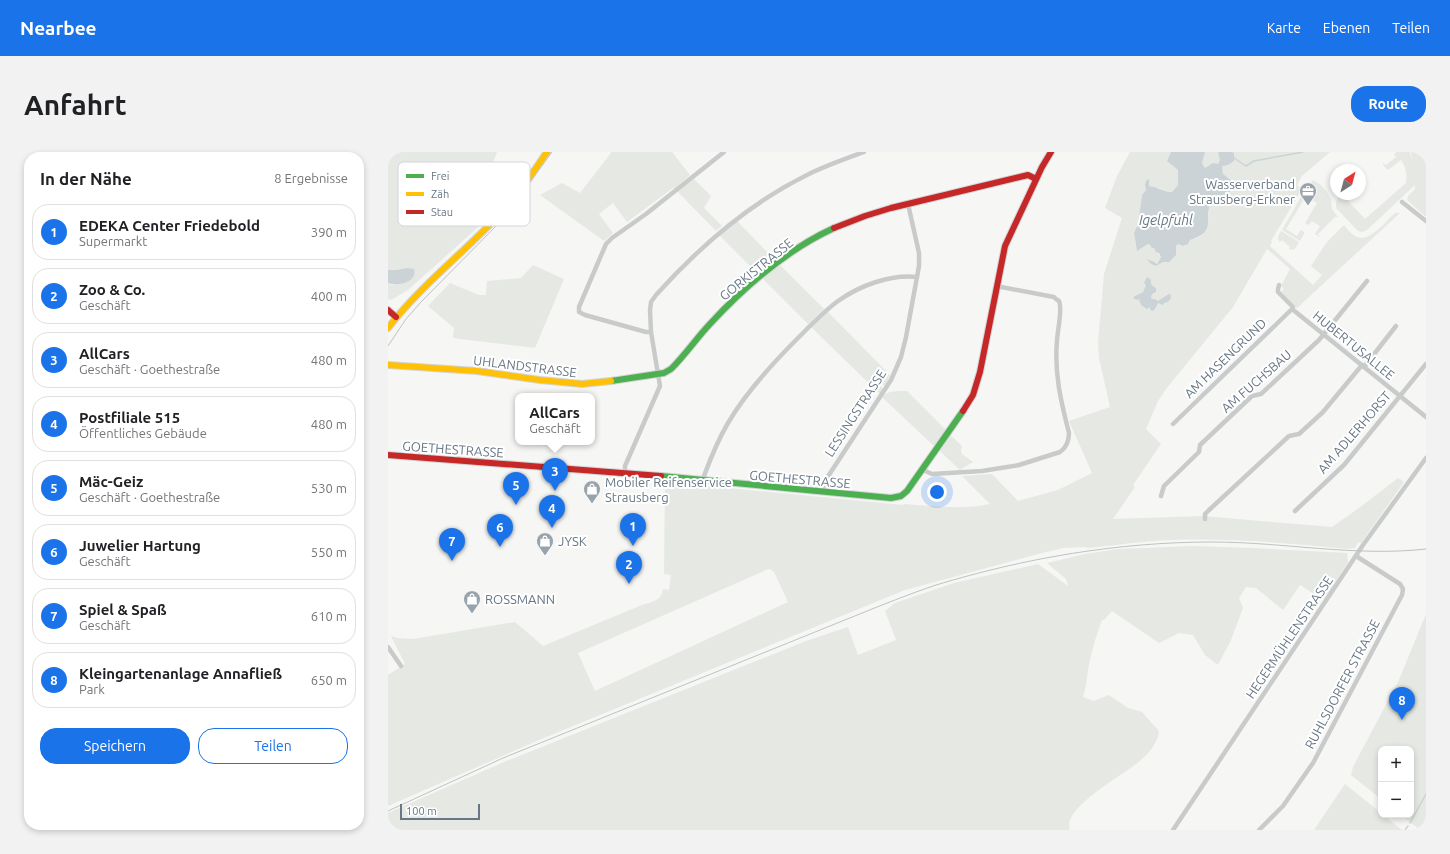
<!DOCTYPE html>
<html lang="de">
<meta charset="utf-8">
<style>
body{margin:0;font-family:Ubuntu,sans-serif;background:#f2f2f2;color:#202124}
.controls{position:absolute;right:12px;bottom:12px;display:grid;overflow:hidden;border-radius:8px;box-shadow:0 2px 6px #0003}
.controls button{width:36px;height:36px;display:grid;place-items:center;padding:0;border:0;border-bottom:1px solid #e0e0e0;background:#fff;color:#202124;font:20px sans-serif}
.compass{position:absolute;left:942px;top:12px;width:36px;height:36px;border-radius:50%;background:#fff;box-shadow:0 2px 6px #0003;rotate:36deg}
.scale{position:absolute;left:12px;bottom:10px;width:80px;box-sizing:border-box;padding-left:4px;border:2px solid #677785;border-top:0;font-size:11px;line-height:14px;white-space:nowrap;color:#677785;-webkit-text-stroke:3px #fff;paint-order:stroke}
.you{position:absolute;left:549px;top:340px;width:14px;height:14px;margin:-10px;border:3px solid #fff;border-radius:50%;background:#1a73e8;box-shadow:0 0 0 6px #1a73e833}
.badge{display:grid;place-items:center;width:26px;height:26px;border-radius:50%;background:#1a73e8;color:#fff;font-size:13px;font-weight:700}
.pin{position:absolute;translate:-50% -33px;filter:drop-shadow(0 1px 2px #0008)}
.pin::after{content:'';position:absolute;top:21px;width:14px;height:12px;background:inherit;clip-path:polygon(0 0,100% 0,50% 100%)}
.popup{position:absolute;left:127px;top:241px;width:80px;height:52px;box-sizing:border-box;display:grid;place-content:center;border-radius:8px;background:#fff;filter:drop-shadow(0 1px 3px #0005);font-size:13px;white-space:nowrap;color:#757577}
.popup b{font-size:15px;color:#202124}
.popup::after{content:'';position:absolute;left:50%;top:100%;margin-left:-8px;border:8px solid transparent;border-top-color:#fff}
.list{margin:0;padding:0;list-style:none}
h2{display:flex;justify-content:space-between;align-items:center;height:52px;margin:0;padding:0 16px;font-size:17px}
h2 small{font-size:13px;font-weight:400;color:#757577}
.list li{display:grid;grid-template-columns:26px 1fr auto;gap:12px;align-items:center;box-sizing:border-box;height:56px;margin:0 8px 8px;padding:0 8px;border:1px solid #e0e0e0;border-radius:16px}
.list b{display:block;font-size:15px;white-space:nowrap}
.list p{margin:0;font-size:13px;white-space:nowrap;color:#757577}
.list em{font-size:13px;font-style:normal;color:#757577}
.actions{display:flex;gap:8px;padding:12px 16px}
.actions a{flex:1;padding:9px 0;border:1px solid #1a73e8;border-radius:16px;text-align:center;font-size:14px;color:#1a73e8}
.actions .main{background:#1a73e8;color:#fff}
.map{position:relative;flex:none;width:1038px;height:678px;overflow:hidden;border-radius:16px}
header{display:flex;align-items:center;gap:24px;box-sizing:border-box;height:56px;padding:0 20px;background:#1a73e8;color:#fff}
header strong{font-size:19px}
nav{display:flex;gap:22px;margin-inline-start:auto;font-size:14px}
.intro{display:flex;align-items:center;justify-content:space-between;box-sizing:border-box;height:96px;padding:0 24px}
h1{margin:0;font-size:28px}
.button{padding:10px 18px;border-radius:16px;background:#1a73e8;color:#fff;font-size:14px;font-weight:700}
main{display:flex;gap:24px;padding:0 24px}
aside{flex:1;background:#fff;border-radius:16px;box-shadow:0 2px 6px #0003}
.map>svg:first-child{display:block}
.green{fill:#e5e8e3;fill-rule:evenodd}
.water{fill:#cbd3d6}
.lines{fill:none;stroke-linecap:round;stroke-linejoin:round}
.stream{stroke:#cbd3d6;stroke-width:1.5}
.fast-casing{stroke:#d3d4d5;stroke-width:8}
.slow-casing{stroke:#d3d4d5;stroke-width:8}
.jam-casing{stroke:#d3d4d5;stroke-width:8}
.street{stroke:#c9cbcb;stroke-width:4.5}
.fast{stroke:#4caf50;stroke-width:6}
.slow{stroke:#ffc107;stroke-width:6}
.jam{stroke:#c62828;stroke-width:6}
.tram{stroke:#c0c1c3;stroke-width:1}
.labels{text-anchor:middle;stroke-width:4;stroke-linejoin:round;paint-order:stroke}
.poi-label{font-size:13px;fill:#677785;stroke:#fff;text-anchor:start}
.street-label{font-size:13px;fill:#677785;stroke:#fff}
.water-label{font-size:14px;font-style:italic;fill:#637881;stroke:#fff}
.key{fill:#fff;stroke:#d1d6da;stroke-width:1}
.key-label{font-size:11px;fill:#677785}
</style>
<header>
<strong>Nearbee</strong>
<nav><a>Karte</a><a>Ebenen</a><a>Teilen</a></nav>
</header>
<div class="intro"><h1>Anfahrt</h1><a class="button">Route</a></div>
<main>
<aside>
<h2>In der Nähe<small>8 Ergebnisse</small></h2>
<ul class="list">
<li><span class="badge">1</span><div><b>EDEKA Center Friedebold</b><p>Supermarkt</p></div><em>390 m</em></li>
<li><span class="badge">2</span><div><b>Zoo &amp; Co.</b><p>Geschäft</p></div><em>400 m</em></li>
<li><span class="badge">3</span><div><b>AllCars</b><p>Geschäft · Goethestraße</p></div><em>480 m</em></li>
<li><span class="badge">4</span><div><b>Postfiliale 515</b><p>Öffentliches Gebäude</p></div><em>480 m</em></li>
<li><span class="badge">5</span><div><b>Mäc-Geiz</b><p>Geschäft · Goethestraße</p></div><em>530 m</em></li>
<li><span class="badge">6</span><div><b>Juwelier Hartung</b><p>Geschäft</p></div><em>550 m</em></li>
<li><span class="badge">7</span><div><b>Spiel &amp; Spaß</b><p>Geschäft</p></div><em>610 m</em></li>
<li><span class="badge">8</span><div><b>Kleingartenanlage Annafließ</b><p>Park</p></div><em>650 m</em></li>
</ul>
<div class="actions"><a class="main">Speichern</a><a>Teilen</a></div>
</aside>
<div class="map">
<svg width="1038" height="678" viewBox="0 0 1038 678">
<rect width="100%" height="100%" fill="#f6f6f5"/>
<g class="green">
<polygon points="0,0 109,0 99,27 123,41 99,67 20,138 3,148 0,147 0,131 4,133 18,130 19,116 8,118 0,118"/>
<polygon points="222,0 284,0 302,23 286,37 285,36 239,70 225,51 211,62 225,81 216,89 152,43 174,31 192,41 223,1"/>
<path d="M 742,0 L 783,0 L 780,9 L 790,18 L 790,33 L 784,40 C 775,39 770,35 761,34 L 761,28 L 758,38 L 754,43 L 750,72 L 746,81 L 749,99 L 760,92 L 766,96 L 773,105 L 768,112 L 760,107 L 768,114 L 775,110 L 790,92 L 795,94 L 800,92 L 802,88 L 812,85 C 814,81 819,76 820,71 C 823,59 818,54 828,44 L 837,49 L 844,29 L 835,22 L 834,13 L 840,13 L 846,2 L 844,0 L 942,0 L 914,24 L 909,33 L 913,36 L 913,39 L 883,89 L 884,90 L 882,94 L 925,133 L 934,123 L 923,114 L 939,90 L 956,73 C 959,77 963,82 967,84 C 980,93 998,69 1007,61 L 1012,61 L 909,156 L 893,140 L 896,137 L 893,134 L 902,117 L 879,97 L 845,155 L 778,237 L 770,249 L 758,277 L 773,292 L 745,333 L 747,335 L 725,367 L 815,364 L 944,375 L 971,356 L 1010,326 L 1016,330 L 973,391 L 970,390 L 967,396 L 960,397 C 902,391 842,386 783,388 C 756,389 728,393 701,396 L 696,395 L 675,396 L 650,402 L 517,438 L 151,588 L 0,654 L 0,523 L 17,512 L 3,484 L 9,486 L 25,487 L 127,470 L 155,494 L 254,453 C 263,450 274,449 275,437 L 281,438 L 283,423 L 276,422 L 277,330 L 515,353 L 516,352 C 544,354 575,358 602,352 L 574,324 L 604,322 L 630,349 L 670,338 L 704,321 L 681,269 L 722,255 L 711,206 L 710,191 L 716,122 L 734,66 L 717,56 L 729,24 ZM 762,131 C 765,136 761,143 764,147 L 770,149 L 774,148 L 778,151 L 770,151 L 767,157 C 760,153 753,147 745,145 L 755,140 L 758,133 ZM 382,417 L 386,420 L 400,450 L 207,539 L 190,501 L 378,418 Z"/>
<polygon points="817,0 831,0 830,1 832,8 830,13 817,16 814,11"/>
<path d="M 1009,0 L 1022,0 L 1024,10 L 1023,0 L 1038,0 L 1038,65 L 1019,48 L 1020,44 L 1027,37 L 1027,33 L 979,78 L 974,80 L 970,79 L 948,56 L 948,50 L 951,45 L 954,48 L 961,42 L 968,42 L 960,49 L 977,67 L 1018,31 C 1019,23 1018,14 1013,8 L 1000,18 L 995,13 L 995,11 L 998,13 L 1008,5 L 1006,2 Z"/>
<polygon points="306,27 323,44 316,56 334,74 328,79 289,39"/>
<polygon points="925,28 933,33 938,39 943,47 944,57 950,65 947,65 930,82 932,85 927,82 932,74 924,69 921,73 917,71 929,51 921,46 922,44 915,40"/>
<polygon points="915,41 918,44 898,77 909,84 913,78 916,80 916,82 912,89 894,78"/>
<polygon points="349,69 387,108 370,122 331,83"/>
<path d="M 893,79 L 911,90 L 907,97 L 901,98 L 902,95 L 894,88 L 892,90 C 888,86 891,83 893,79 Z"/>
<polygon points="391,112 436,157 420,172 374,126"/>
<polygon points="145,113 176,127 147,196 65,186 66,176 40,154 62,131 91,143 98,143 99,129 133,126"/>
<polygon points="439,159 502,223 497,234 494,232 491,232 495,237 492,242 423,175"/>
<path d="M 519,239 L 559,279 L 547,295 L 494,245 C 500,238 510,239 519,239 Z"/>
<polygon points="562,283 574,294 573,299 574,302 585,310 572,318 552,299"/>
<path d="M 805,394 L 865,396 L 959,401 L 960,410 L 936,448 L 912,433 L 895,458 L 868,436 L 858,435 L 851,446 L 855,456 L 843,488 L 830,513 L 817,503 L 805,483 L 791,481 L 771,491 L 724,459 L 716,468 L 714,468 C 709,481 705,494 702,508 C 699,520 699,533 695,545 L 706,549 L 721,543 L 740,556 L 754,560 L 771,579 C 770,590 762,600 754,607 C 740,621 673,655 682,678 L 0,678 L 0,661 L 116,610 L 418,489 L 460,475 L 470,503 L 508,488 L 497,459 L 507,451 L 566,431 L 650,412 L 680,434 L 678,427 L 659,411 L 697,402 L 730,397 Z"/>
<polygon points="1038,462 1038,678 1032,678 1013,663 1023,663 1023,597 993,597 993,647 963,623 965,615 1011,528"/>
<polygon points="957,632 993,661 993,663 995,663 1014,678 926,678"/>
</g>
<g class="water">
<path d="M 783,0 L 817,0 L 814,11 L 817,16 L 825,11 L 830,12 L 832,8 L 830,1 L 831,0 L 844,0 L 846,1 L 846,9 L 840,13 L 834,14 L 835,22 L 844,29 L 844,36 L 837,49 L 834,46 L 828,44 C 810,61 834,79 802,88 L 800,92 L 795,94 L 790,92 L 788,94 L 788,103 L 781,110 L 775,110 L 768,114 L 763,112 L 759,107 L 766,110 L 769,112 L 773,105 L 771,101 L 768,100 L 766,96 L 764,96 L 762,93 L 760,92 L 749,99 L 746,81 L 750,72 L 754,43 L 758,38 L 757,33 L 758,29 L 761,27 L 761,34 C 770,35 775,40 784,40 L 790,33 L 790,18 L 779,9 Z"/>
<path d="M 19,116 L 26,117 C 30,130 9,135 0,131 L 0,118 L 8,118 Z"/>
<path d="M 759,125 L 763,128 C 762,132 764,134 768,136 L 768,140 L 764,142 L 763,145 L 764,147 L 767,147 L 770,149 L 781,142 L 783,143 C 783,148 781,150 776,151 L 775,153 L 770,151 L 767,157 L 764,159 L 762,157 L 762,155 L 759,157 L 753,153 L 751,147 L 748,148 L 745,145 L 755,140 L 758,133 L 756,131 Z"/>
</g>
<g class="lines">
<g class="stream">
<polyline points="846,6 858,14 866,9 915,0"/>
<polyline points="1022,671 1038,642"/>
<polyline points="1017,678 1020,674"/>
</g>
<g class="fast-casing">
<g id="fast">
<path d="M 223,229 L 276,221 L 283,217 C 297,203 308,187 321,173 C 357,134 398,98 446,76"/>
<polyline points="273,324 503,346 513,344 519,339 575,259"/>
</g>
</g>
<g class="slow-casing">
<g id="slow">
<path d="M 0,176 C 34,132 78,99 115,59 C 132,41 145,20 159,0"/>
<polyline points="0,213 89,219 152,228 194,232 223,229"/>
</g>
</g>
<g class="jam-casing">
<g id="jam">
<polyline points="446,76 477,64 503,56 640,23 648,27"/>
<polyline points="0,158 8,165"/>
<polyline points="575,259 585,243 592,220 617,94 654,15 663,0"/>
<polyline points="0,303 273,324"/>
</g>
</g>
<g class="street">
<polyline points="1014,50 1038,69"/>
<polyline points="891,133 890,137 890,140 905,155 904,157 1038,265"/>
<polyline points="263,180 258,180 197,163 191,160 191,155 218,92 224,86 258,62 336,0"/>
<polyline points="976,215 1008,174"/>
<polyline points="785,272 904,157"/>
<path d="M 535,318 L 544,322 L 594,319 L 631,313 L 672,300 C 679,295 681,289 681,281 C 673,250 666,221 669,189 C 669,181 675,156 671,149 C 671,149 666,146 666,145 L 608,134"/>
<path d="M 237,321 L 237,314 L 272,234 L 263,180 L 262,158 L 263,150 L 268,143 C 312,94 360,52 419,23 C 437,14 457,7 476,0"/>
<path d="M 316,329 L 316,324 C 323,305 330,288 340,271 C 358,240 384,212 409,187 C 422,174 435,160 450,149 C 471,134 502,122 529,125"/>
<polyline points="434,340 437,329 503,228 513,205 518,185 531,114 531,101 520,52"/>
<polyline points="773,344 776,334 811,300 812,293 864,244 873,242 931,188 979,129"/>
<polyline points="907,359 956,313 1038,212"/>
<polyline points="817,367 817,362 820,359 901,284 911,282 935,260 974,213"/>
<polyline points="0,495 13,514"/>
<polyline points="785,678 975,393 1038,306"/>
<polyline points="871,678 895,654 925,611 1014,443 1015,437 1012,432 968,404"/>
</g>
<use href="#fast" class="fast"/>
<use href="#slow" class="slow"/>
<use href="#jam" class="jam"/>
<g class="tram">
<polyline points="0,194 18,167 33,150 109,73 123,56 164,0"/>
<path d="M 0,659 L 115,606 L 494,453 C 512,446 530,439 548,433 C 637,406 731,390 824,390 C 896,390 967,405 1038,397"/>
</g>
</g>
<defs>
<g id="office-pin" transform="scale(0.9)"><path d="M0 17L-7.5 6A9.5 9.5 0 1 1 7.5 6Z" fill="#99a3ac" stroke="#fff"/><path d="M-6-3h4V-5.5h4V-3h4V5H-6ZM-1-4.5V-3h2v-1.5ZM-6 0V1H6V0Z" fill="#fff"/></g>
<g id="shop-pin" transform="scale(0.9)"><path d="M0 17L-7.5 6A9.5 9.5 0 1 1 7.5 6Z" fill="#99a3ac" stroke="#fff"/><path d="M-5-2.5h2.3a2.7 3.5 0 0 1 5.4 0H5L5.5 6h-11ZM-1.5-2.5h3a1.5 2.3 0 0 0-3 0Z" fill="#fff"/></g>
</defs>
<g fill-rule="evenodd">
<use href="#office-pin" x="920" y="39"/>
<use href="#shop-pin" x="204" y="337"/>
<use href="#shop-pin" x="157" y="389"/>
<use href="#shop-pin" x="84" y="447"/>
</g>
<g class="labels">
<g class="poi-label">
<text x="907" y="37" text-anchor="end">Wasserverband<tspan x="907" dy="15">Strausberg-Erkner</tspan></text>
<text x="217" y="335">Mobiler Reifenservice<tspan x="217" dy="15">Strausberg</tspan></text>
<text x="170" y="394">JYSK</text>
<text x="97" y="452">ROSSMANN</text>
</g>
<g class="street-label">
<text transform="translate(368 117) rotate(-39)" y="5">GORKISTRASSE</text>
<text transform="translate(966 193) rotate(39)" y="5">HUBERTUSALLEE</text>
<text transform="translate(837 206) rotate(-44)" y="5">AM HASENGRUND</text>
<text transform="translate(137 214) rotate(7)" y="5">UHLANDSTRASSE</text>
<text transform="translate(868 229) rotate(-41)" y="5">AM FUCHSBAU</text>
<text transform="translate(467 261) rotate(-57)" y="5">LESSINGSTRASSE</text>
<text transform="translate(966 280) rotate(-49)" y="5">AM ADLERHORST</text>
<text transform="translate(65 297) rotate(4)" y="5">GOETHESTRASSE</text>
<text transform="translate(412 327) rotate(5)" y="5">GOETHESTRASSE</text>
<text transform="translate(901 485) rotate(-56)" y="5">HEGERMÜHLENSTRASSE</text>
<text transform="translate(954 532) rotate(-62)" y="5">RUHLSDORFER STRASSE</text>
</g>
<g class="water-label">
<text x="778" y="73">Igelpfuhl</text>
</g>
</g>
<rect x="10" y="10" width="132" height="64" rx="6" class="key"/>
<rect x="18" y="22" width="18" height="4" fill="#4caf50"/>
<rect x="18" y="40" width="18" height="4" fill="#ffc107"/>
<rect x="18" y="58" width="18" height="4" fill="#c62828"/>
<g class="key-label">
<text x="43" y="28">Frei</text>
<text x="43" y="46">Zäh</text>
<text x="43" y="64">Stau</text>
</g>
</svg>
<div class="controls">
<button>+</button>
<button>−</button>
</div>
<svg class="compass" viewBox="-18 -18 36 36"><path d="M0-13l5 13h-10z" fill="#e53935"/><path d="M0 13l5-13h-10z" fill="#757577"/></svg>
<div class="scale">100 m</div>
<div class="you"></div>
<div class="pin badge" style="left:245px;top:394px">1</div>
<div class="pin badge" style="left:241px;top:432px">2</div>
<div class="pin badge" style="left:167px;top:339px">3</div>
<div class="popup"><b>AllCars</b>Geschäft</div>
<div class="pin badge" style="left:164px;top:376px">4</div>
<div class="pin badge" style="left:128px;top:353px">5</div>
<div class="pin badge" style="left:112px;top:395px">6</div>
<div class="pin badge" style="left:64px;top:409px">7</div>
<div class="pin badge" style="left:1014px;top:568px">8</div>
</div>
</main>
